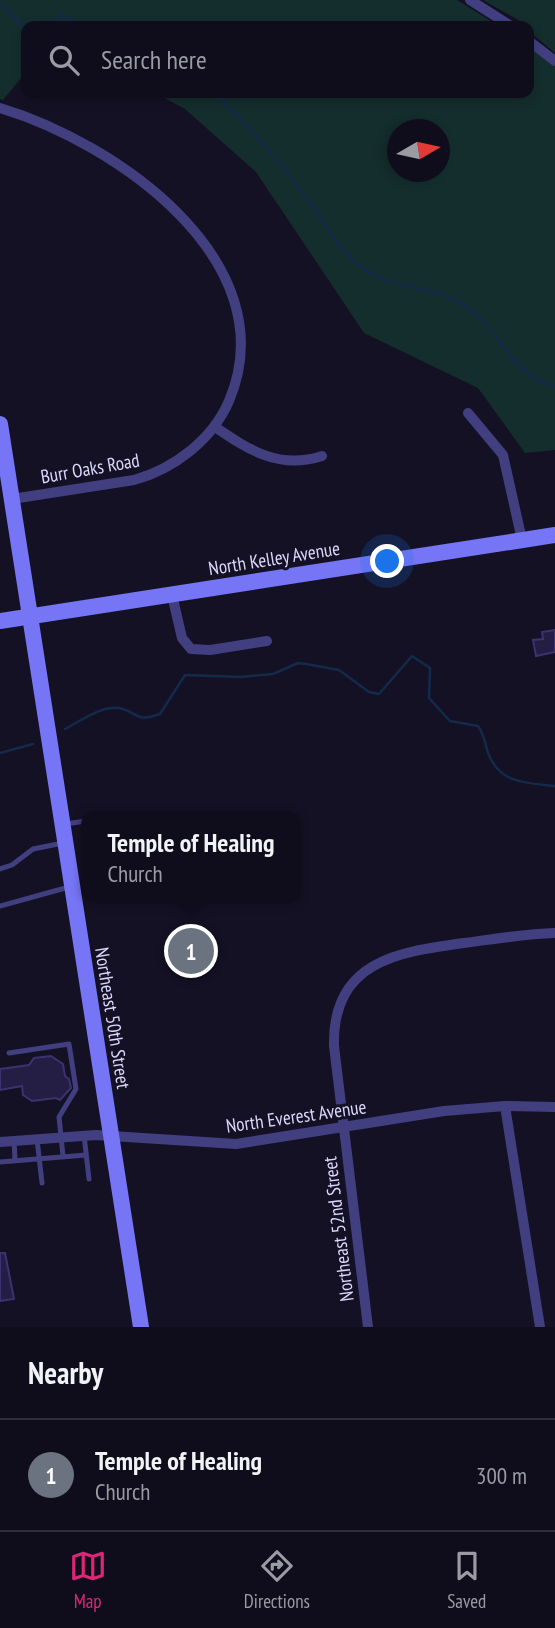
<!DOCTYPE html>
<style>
body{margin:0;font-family:"PT Sans Narrow",sans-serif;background:#181625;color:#f1f3f6}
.compass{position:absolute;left:387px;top:119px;width:63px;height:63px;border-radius:50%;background:#0f0d1c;box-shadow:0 4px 10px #0003;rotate:81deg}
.you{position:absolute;left:388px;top:562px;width:24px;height:24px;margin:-18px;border:5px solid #fff;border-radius:50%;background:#1a73e8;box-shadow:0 0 0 10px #1a73e833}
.badge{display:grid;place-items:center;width:46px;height:46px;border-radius:50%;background:#db2777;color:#fff;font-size:23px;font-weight:700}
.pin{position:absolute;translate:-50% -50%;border:4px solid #fff;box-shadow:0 2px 7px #0006}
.popup{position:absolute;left:81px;top:811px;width:220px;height:91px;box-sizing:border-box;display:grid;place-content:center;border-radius:14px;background:#0f0d1c;filter:drop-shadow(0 2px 5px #0005);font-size:23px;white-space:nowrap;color:#9b9ca3}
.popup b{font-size:26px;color:#f1f3f6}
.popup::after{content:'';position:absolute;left:50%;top:100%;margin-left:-14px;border:14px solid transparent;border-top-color:#0f0d1c}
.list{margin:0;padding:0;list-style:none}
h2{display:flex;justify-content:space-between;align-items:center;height:91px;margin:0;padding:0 28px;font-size:30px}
h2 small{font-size:23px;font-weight:400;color:#9b9ca3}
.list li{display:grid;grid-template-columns:46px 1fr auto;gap:21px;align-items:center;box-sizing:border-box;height:112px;padding:0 28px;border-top:2px solid #2f2d3b}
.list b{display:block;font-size:26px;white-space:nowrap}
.list p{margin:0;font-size:23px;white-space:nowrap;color:#9b9ca3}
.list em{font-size:23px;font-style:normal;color:#9b9ca3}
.icon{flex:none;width:38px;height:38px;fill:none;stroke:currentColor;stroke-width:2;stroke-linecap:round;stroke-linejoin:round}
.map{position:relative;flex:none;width:555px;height:1327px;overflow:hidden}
.search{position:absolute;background:#0f0d1c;box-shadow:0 4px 10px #0003;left:21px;right:21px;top:21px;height:77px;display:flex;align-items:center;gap:18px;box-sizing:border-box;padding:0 24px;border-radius:14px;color:#9b9ca3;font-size:26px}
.sheet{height:203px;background:#0f0d1c}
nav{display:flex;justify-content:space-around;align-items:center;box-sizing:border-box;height:98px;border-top:2px solid #2f2d3b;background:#0f0d1c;font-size:19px;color:#9b9ca3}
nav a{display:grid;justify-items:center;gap:4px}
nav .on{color:#db2777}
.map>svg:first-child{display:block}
.green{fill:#142e2d;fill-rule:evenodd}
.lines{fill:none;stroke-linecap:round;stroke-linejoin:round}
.stream{stroke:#142a4b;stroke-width:2.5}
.building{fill:#251e44;stroke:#3d326f;stroke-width:2}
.lane{stroke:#413f80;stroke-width:5}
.street{stroke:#413f80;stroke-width:10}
.secondary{stroke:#7675f5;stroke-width:16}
.labels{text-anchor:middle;stroke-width:6;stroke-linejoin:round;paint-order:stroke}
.street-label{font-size:19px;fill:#dbd7fc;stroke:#141125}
</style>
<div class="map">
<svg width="555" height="1327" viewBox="0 0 555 1327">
<rect width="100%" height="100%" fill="#141125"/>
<g class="green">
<polygon points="0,0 457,0 499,26 26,26 26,72 3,100 0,99"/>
<polygon points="483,0 555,0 555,53 529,31 529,26"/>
<path d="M 529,45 L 555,61 L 555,450 L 525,453 L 478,388 L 364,333 L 256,172 L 185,109 L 155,93 L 529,93 ZM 398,130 L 440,130 L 440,172 L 398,172 Z"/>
</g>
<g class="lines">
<g class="stream">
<polyline points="0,3 26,29"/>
<polyline points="51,26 60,15 88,26"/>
<path d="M 213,93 C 247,124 277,159 305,196 C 324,220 336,248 361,267 C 393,291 437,284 470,309 C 502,333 509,373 555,387"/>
<path d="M 65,729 C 81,721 104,703 123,709 C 141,715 136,722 160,714 L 185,675 L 241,677 L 273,674 L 298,663 L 306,664 L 339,670 L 369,692 L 379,694 L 412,656 L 430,668 L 429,698 L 450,721 L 478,726 C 484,734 485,743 488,753 C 500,784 526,783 555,786"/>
<polyline points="0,753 33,744"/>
</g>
</g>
<g class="building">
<polygon points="555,630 555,652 536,656 533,640 543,639 542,632"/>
<polygon points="205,939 208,958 176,963 173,944"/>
<polygon points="51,1056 63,1064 65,1076 69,1079 71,1088 60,1100 56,1098 32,1101 23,1095 22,1086 0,1090 0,1069 29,1065 34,1058"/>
<polygon points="0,1253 5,1253 14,1299 0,1301"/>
</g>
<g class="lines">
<g class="lane">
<polyline points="165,816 203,814"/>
<polyline points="65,824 86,821"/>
<polyline points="0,869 12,865 33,849 63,843"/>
<polyline points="0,906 69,887"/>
<polyline points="9,1053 69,1044 76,1089 59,1117 63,1156"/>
<polyline points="84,1135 89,1179"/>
<polyline points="37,1139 42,1183"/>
<polyline points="14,1141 15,1160"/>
<polyline points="0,1162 86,1155"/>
</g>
<g class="street">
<polyline points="470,0 511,26"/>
<polyline points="529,41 555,61"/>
<path d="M 0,108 C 114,142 288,261 229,401 C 212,440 174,469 134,480 L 12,499"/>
<polyline points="468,413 503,455 522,540"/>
<path d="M 215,427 C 249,450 279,470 322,456"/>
<polyline points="172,595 182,638 191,649 210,650 267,641"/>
<polyline points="505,1106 540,1327"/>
<polyline points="0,1142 96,1135 236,1144 444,1111 505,1106 555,1107"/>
<path d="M 368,1327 L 334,1046 C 332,961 398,952 464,943 C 494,939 524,934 555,933"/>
</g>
<g class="secondary">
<polyline points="0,424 141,1327"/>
<polyline points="0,621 555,535"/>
</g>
</g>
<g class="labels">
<g class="street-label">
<text transform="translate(90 468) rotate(-10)" y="7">Burr Oaks Road</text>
<text transform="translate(274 558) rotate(-9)" y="7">North Kelley Avenue</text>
<text transform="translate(113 1018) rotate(81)" y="7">Northeast 50th Street</text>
<text transform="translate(296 1116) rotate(-8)" y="7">North Everest Avenue</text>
<text transform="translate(338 1229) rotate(-97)" y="7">Northeast 52nd Street</text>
</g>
</g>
</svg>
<svg class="compass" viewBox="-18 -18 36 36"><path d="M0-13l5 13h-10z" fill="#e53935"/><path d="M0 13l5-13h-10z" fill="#9b9ca3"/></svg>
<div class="you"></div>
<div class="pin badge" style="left:191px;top:951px;background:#6b7280">1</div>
<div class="popup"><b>Temple of Healing</b>Church</div>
<div class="search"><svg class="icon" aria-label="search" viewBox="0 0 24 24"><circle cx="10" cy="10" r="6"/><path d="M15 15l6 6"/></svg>Search here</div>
</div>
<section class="sheet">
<h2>Nearby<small></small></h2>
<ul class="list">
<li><span class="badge" style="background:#6b7280">1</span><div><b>Temple of Healing</b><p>Church</p></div><em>300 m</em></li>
</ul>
</section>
<nav>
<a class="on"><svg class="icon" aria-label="map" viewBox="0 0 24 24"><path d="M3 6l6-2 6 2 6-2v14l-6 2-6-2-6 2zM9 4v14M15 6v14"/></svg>Map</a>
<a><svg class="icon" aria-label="directions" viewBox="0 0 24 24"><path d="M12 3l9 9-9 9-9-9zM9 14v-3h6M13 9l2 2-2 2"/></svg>Directions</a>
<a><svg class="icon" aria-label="saved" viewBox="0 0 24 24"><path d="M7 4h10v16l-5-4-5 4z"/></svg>Saved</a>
</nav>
